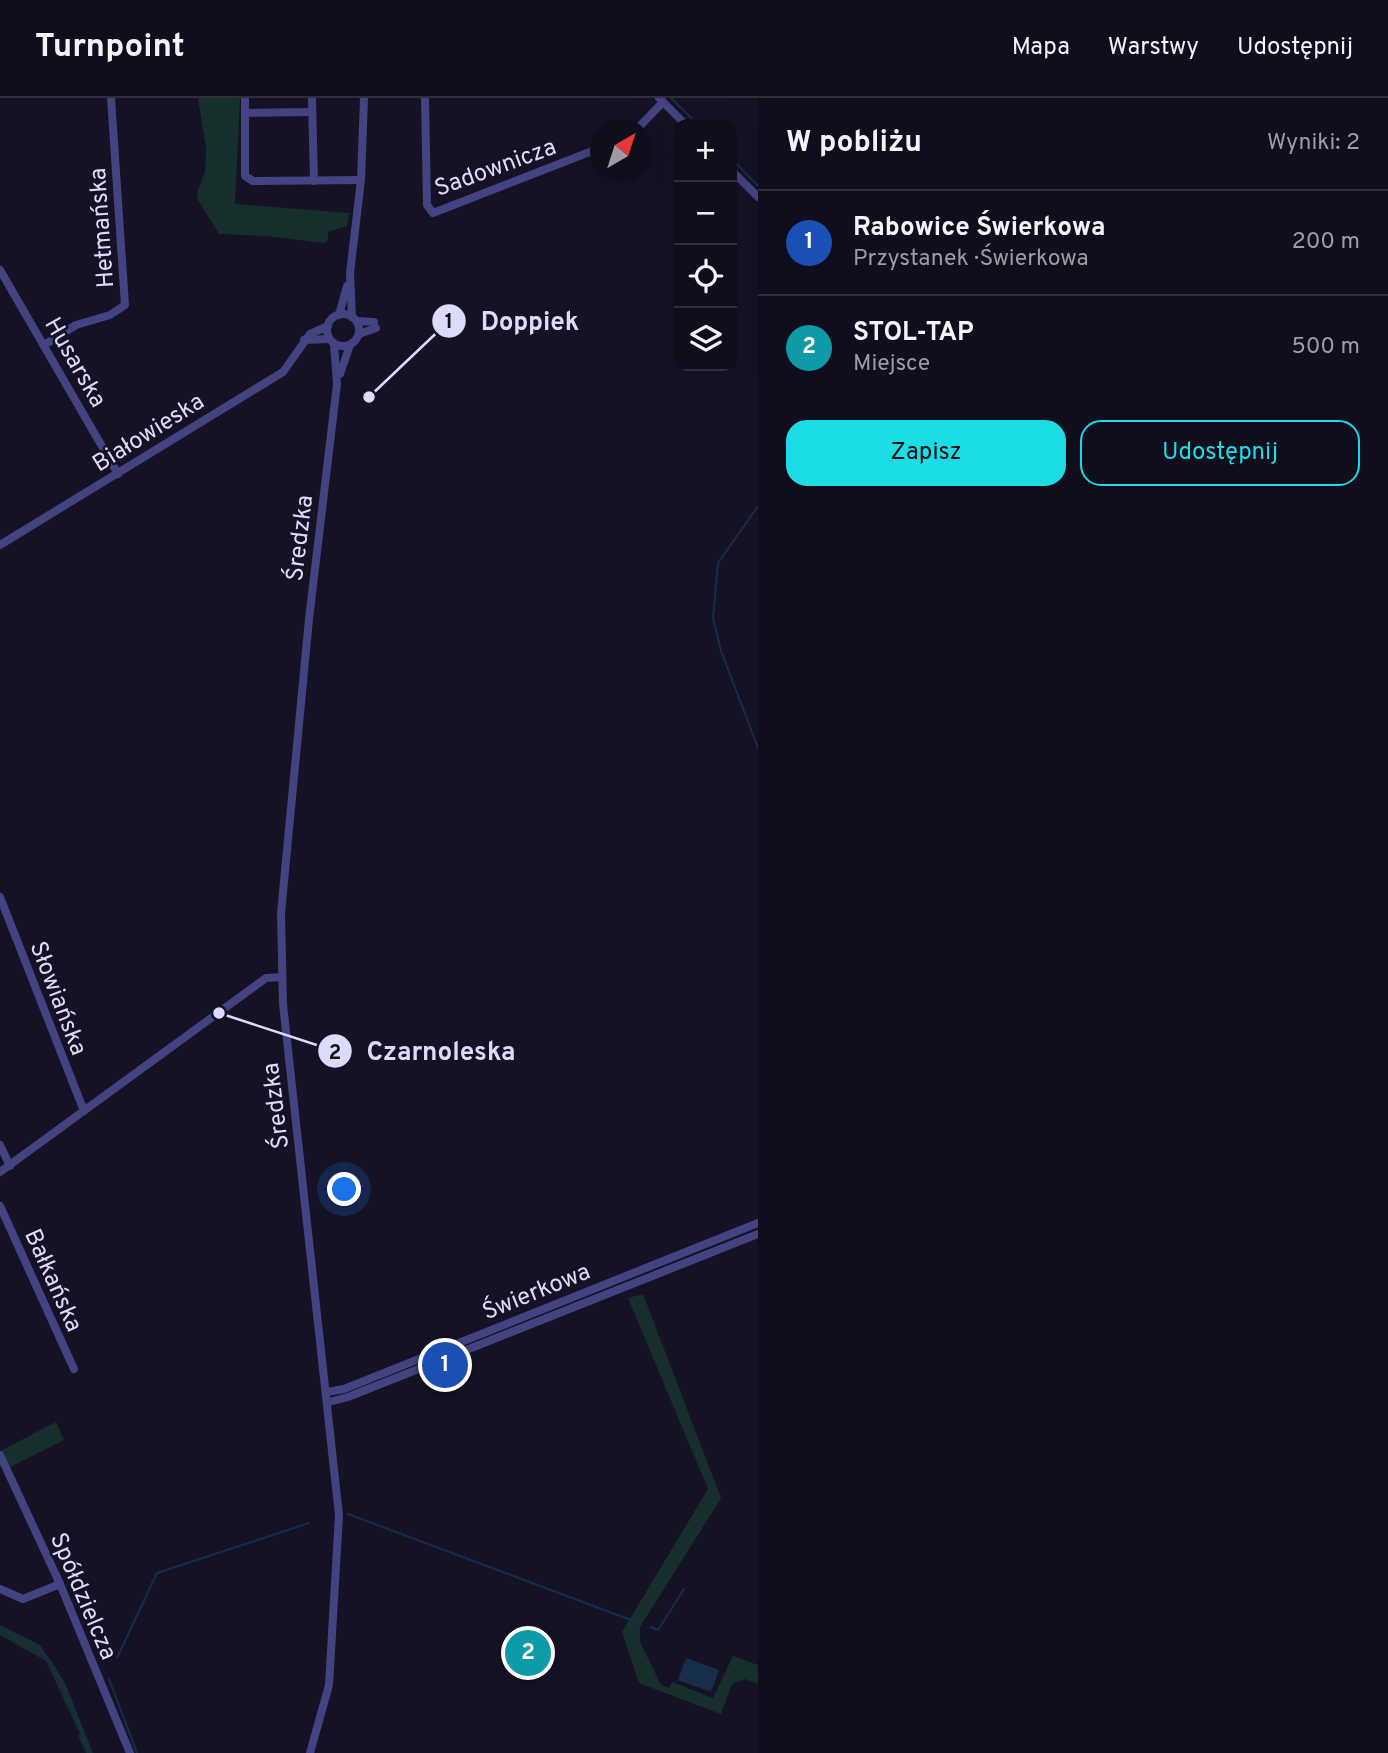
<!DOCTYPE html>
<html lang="pl">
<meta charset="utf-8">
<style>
body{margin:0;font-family:Overpass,sans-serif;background:#191725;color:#f1f3f6}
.controls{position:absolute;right:21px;top:21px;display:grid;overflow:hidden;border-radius:14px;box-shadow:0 7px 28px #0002}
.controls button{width:63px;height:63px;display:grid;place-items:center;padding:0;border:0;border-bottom:2px solid #302e3b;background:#100e1c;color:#f1f3f6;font:35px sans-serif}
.compass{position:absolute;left:590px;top:21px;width:63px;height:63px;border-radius:50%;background:#100e1c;box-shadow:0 7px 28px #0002;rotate:39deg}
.you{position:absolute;left:345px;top:1092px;width:24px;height:24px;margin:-18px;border:5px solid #fff;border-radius:50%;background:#1a73e8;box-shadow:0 0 0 10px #1a73e833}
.badge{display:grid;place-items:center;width:46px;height:46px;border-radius:50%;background:#1cdce6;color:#fff;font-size:23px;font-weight:700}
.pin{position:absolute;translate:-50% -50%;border:4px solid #fff;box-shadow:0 2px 7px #0006}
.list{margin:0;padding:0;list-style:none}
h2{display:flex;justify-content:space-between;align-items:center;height:91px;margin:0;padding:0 28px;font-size:30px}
h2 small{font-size:23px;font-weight:400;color:#9c9ca3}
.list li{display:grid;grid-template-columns:46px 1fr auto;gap:21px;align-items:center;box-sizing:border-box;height:105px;padding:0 28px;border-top:2px solid #302e3b}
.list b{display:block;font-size:26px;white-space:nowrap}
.list p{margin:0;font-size:23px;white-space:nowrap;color:#9c9ca3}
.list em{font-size:23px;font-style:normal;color:#9c9ca3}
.actions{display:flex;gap:14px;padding:21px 28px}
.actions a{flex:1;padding:16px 0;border:2px solid #1cdce6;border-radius:21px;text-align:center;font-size:24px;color:#1cdce6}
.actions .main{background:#1cdce6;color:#111}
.icon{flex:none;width:38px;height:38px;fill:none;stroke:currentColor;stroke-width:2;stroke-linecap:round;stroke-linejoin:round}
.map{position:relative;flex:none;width:758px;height:1655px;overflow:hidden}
header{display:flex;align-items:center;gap:42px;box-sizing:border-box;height:98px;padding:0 35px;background:#100e1c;border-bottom:2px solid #302e3b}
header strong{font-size:33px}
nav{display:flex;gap:38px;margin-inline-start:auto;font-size:24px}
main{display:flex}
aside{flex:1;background:#100e1c}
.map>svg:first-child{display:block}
.green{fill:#162f2d}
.water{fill:#162d4c}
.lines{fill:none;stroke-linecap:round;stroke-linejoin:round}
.stream{stroke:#162d4c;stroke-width:2}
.minor{stroke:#424380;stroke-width:8}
.labels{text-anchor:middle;stroke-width:5;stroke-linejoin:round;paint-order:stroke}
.street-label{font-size:24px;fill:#dddbfb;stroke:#151226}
.leader{fill:none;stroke:#dddbfb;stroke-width:2.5}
.callout-dot{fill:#dddbfb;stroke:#151226;stroke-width:2.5}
.mark-label{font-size:21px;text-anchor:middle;font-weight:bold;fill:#111}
.callout-label{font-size:26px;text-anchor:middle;font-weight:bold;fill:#dddbfb;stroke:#151226;stroke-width:5;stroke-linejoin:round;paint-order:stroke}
</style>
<header>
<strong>Turnpoint</strong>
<nav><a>Mapa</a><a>Warstwy</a><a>Udostępnij</a></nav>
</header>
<main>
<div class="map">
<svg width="758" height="1655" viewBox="0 0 758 1655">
<rect width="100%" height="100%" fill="#151226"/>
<g class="green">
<polygon points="198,0 240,0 235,106 349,115 347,128 328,134 328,142 323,145 267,138 219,136 198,102 197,94 205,74 206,50"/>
<polygon points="643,1196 721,1400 640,1529 640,1544 661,1587 669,1590 672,1584 713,1600 733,1558 758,1567 758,1586 745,1581 732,1586 721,1616 639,1585 622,1534 708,1391 628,1200"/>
<polygon points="56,1324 64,1342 10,1369 2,1352"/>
<polygon points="0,1527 40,1547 65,1585 93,1655 86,1655 78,1637 80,1636 46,1563 0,1537"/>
</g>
<polygon class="water" points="686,1560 719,1572 711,1594 678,1582"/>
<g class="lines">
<g class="stream">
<polyline points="671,0 697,26"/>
<polyline points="732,61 758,88"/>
<polyline points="758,408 718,465 713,520 721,553 758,650"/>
<polyline points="348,1416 639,1525"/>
<polyline points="651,1529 658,1532 684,1491"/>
<path d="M 0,1531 C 11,1536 25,1540 35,1547 C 62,1567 78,1625 90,1655"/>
<polyline points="117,1560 157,1475 309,1425"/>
<polyline points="109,1581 137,1655"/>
</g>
<g class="minor">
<polyline points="245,0 245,15"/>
<polyline points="312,0 314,83"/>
<polyline points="425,0 427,107 433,115 600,50"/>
<polyline points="659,0 685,26"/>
<polyline points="312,14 245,15 245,78 253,83 361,82"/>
<polyline points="636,32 663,4"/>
<polyline points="732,73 758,99"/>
<polyline points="0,172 118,376"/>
<circle cx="343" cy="232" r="16"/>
<polyline points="339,217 347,188"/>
<polyline points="352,219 350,175 361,82 364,0"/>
<polyline points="357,223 374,224"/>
<polyline points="359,236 376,230"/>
<polyline points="304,242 329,241"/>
<polyline points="44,247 76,227 110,217 125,207 111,0"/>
<polyline points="340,276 350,247"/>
<polyline points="0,447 283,274 310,236 328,228"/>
<polyline points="0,799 84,1013"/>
<polyline points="0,1047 10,1068"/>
<polyline points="0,1074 266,880 281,879"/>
<polyline points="0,1108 74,1271"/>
<polyline points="327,1294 344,1291 758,1125"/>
<polyline points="329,1304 348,1299 758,1136"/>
<polyline points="0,1357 60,1486 130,1655"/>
<polyline points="0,1491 23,1501 60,1486"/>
<polyline points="310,1655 329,1587 339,1417 283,906 281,815 309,521 337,286 334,246"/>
</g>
</g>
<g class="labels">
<g class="street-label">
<text transform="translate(495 69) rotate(-20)" y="8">Sadownicza</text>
<text transform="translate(101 130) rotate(-94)" y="8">Hetmańska</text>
<text transform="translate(76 264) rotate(60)" y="8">Husarska</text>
<text transform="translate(148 334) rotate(-32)" y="8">Białowieska</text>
<text transform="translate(299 440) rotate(-83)" y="8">Średzka</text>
<text transform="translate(59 900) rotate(69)" y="8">Słowiańska</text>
<text transform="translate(275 1008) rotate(-97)" y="8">Średzka</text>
<text transform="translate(54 1182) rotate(66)" y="8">Bałkańska</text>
<text transform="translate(536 1193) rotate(-22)" y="8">Świerkowa</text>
<text transform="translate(84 1498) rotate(67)" y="8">Spółdzielcza</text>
</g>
</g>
<path class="leader" d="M369 299L449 223M219 915L335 953"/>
<g class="callout-dot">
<circle cx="369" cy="299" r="7"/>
<circle cx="219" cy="915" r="7"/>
<circle cx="449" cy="223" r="18"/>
<circle cx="335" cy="953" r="18"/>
</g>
<g class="mark-label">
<text x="449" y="230">1</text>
<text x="335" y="961">2</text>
</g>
<g class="callout-label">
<text x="530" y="232">Doppiek</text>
<text x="441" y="962">Czarnoleska</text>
</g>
</svg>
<div class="controls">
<button>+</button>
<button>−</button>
<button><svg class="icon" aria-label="locate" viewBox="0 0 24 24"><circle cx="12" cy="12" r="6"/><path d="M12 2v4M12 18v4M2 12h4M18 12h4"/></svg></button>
<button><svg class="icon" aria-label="layers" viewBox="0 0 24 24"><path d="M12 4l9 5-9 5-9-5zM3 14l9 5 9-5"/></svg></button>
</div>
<svg class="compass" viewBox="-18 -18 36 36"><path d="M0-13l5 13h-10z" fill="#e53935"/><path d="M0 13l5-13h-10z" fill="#9c9ca3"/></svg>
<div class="you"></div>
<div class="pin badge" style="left:445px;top:1267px;background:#1a4fb4">1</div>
<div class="pin badge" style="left:528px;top:1555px;background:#0f9aa8">2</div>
</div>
<aside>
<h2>W pobliżu<small>Wyniki: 2</small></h2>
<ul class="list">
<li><span class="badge" style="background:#1a4fb4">1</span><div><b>Rabowice Świerkowa</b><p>Przystanek · Świerkowa</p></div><em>200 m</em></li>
<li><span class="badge" style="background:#0f9aa8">2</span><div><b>STOL-TAP</b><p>Miejsce</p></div><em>500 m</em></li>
</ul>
<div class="actions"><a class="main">Zapisz</a><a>Udostępnij</a></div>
</aside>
</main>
